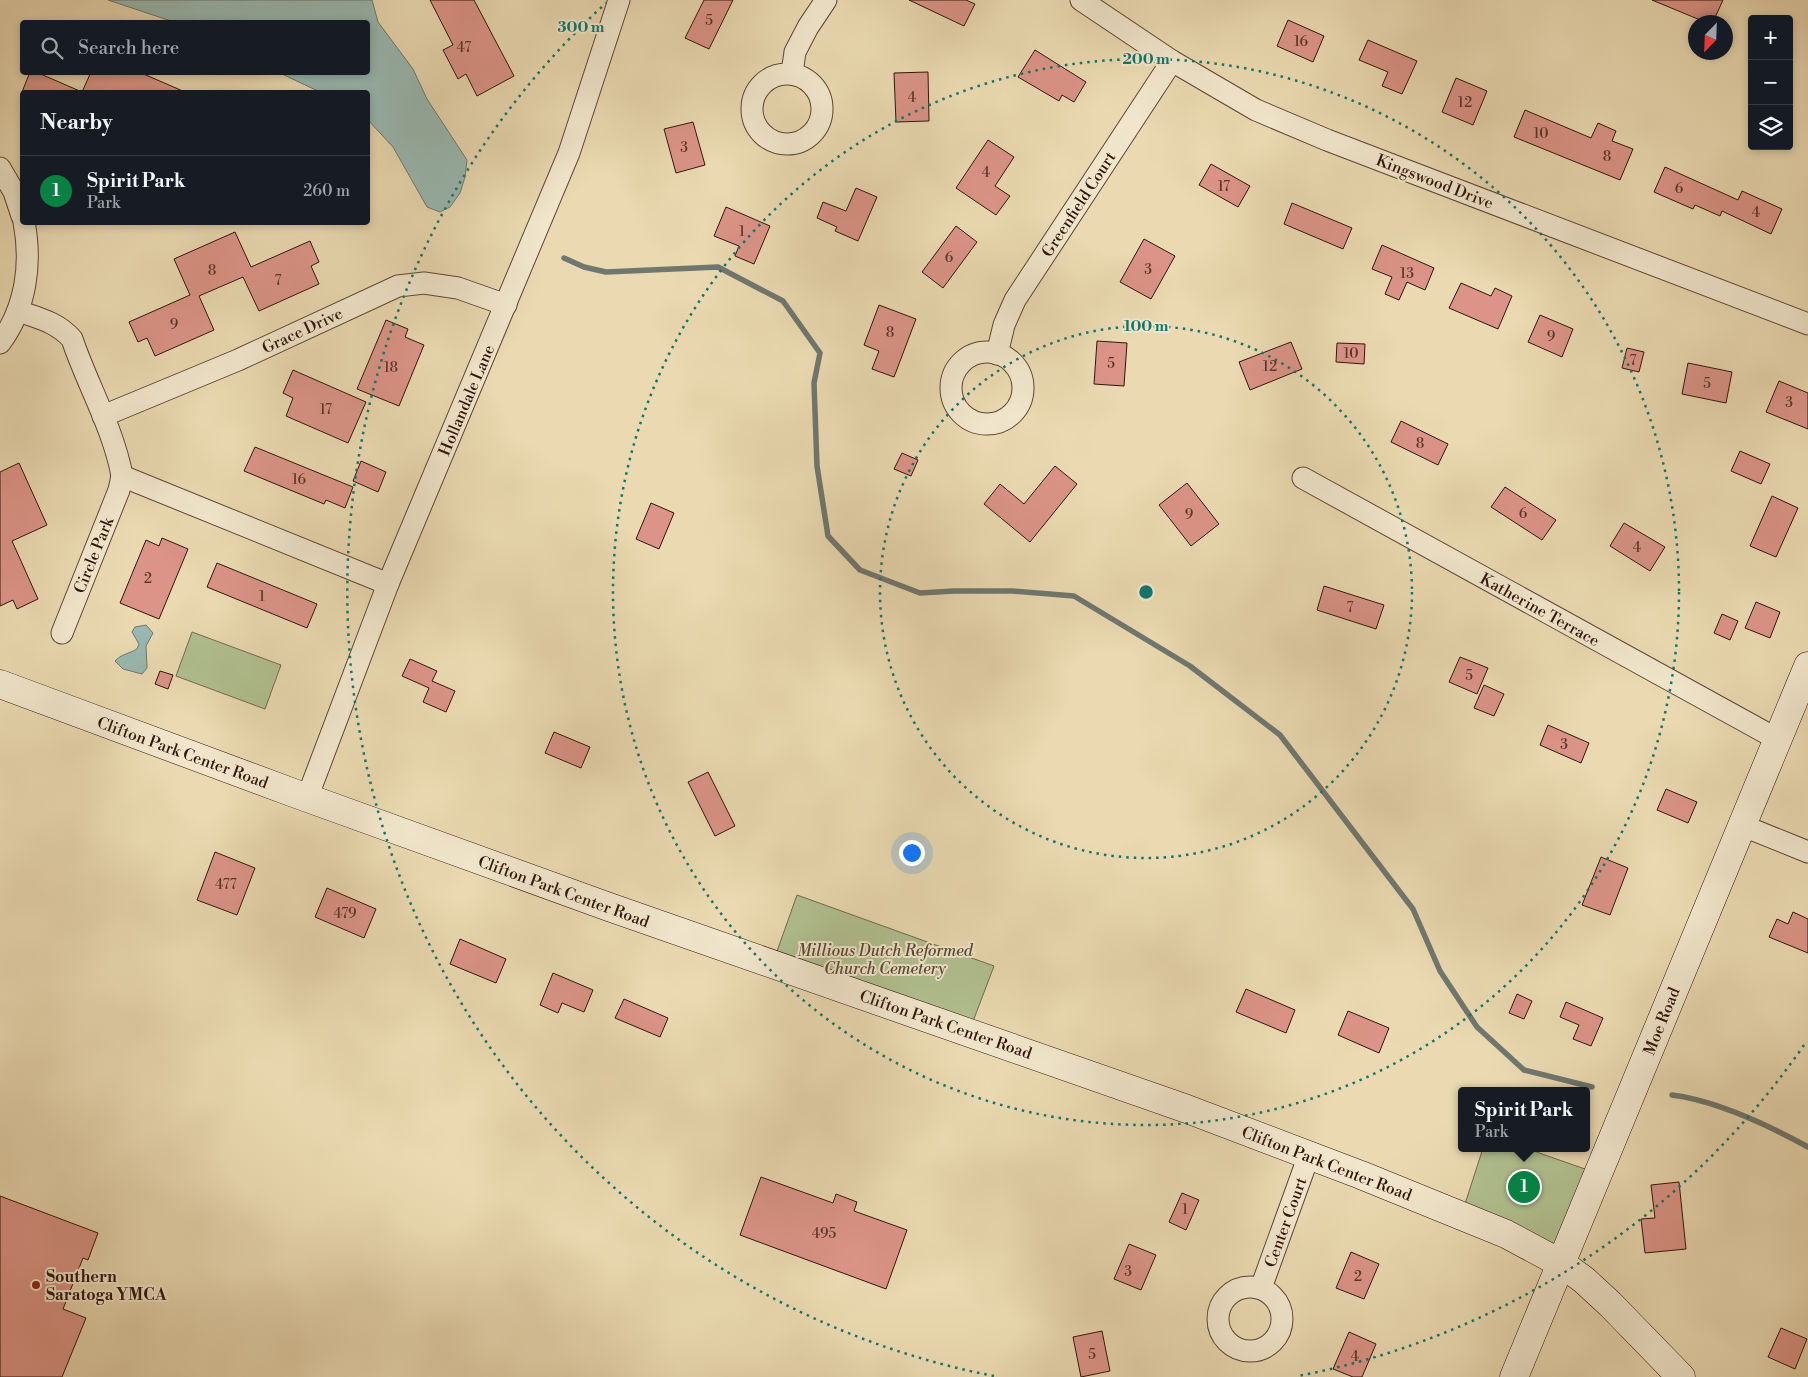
<!DOCTYPE html>
<meta charset="utf-8">
<style>
body{margin:0;font-family:"Libre Bodoni",serif;background:#20242c;color:#f1f3f6}
.controls{position:absolute;right:15px;top:15px;display:grid;overflow:hidden;border-radius:5px;box-shadow:0 2px 8px #0003}
.controls button{width:45px;height:45px;display:grid;place-items:center;padding:0;border:0;border-bottom:1px solid #363941;background:#171b24;color:#f1f3f6;font:25px sans-serif}
.compass{position:absolute;left:1688px;top:15px;width:45px;height:45px;border-radius:50%;background:#171b24;box-shadow:0 2px 8px #0003;rotate:203deg}
.you{position:absolute;left:911px;top:852px;width:18px;height:18px;margin:-12px;border:4px solid #fff;border-radius:50%;background:#1a73e8;box-shadow:0 0 0 8px #1a73e833}
.badge{display:grid;place-items:center;width:32px;height:32px;border-radius:50%;background:#0b8043;color:#fff;font-size:16px;font-weight:700}
.pin{position:absolute;translate:-50% -50%;border:2px solid #fff;box-shadow:0 1px 5px #0006}
.popup{position:absolute;left:1458px;top:1087px;width:132px;height:65px;box-sizing:border-box;display:grid;place-content:center;border-radius:5px;background:#171b24;filter:drop-shadow(0 1px 4px #0005);font-size:16px;white-space:nowrap;color:#9ea1a6}
.popup b{font-size:19px;color:#f1f3f6}
.popup::after{content:'';position:absolute;left:50%;top:100%;margin-left:-10px;border:10px solid transparent;border-top-color:#171b24}
.list{margin:0;padding:0;list-style:none}
h2{display:flex;justify-content:space-between;align-items:center;height:65px;margin:0;padding:0 20px;font-size:21px}
h2 small{font-size:16px;font-weight:400;color:#9ea1a6}
.list li{display:grid;grid-template-columns:32px 1fr auto;gap:15px;align-items:center;box-sizing:border-box;height:70px;padding:0 20px;border-top:1px solid #363941}
.list b{display:block;font-size:19px;white-space:nowrap}
.list p{margin:0;font-size:16px;white-space:nowrap;color:#9ea1a6}
.list em{font-size:16px;font-style:normal;color:#9ea1a6}
.icon{flex:none;width:28px;height:28px;fill:none;stroke:currentColor;stroke-width:2;stroke-linecap:round;stroke-linejoin:round}
.map{position:relative;flex:none;width:1808px;height:1377px;overflow:hidden}
.search{position:absolute;background:#171b24;box-shadow:0 2px 8px #0003;left:20px;top:20px;width:350px;height:55px;display:flex;align-items:center;gap:12px;box-sizing:border-box;padding:0 18px;border-radius:5px;color:#9ea1a6;font-size:19px}
.panel{position:absolute;background:#171b24;box-shadow:0 2px 8px #0003;left:20px;top:90px;width:350px;height:135px;border-radius:5px}
.map>svg:first-child{display:block}
.green{fill:#b1c090;stroke:#706a4e}
.water{fill:#99b9b2;stroke:#6f776f}
.lines{fill:none;stroke-linecap:round;stroke-linejoin:round}
.stream{stroke:#6f776f;stroke-width:5.5}
.building{fill:#db9487;stroke:#30150b}
.street-casing{stroke:#5e4634;stroke-width:23}
.secondary-casing{stroke:#30150b;stroke-width:29}
.street{stroke:#f1e6cc;stroke-width:21}
.secondary{stroke:#f1e6cc;stroke-width:28}
.ring{fill:none;stroke:#0f766e;stroke-width:2.5;stroke-dasharray:2.5 5}
.poi-dot{fill:#8f2418;stroke:#f1e6cc;stroke-width:2}
.labels{text-anchor:middle;stroke-width:4;stroke-linejoin:round;paint-order:stroke}
.number-label{font-size:14px;fill:#5b352a}
.street-label{font-size:16px;fill:#30150b;stroke:#f1e6cc}
.park-label{font-size:16px;font-style:italic;fill:#574833;stroke:#f1e6cc}
.poi-label{font-size:16px;font-weight:bold;fill:#30150b;stroke:#f1e6cc;text-anchor:start}
.centre{fill:#0f766e;stroke:#f1e6cc;stroke-width:2.5}
.ring-label{font-size:15px;text-anchor:middle;font-weight:bold;fill:#0f766e;stroke:#f1e6cc;stroke-width:4;stroke-linejoin:round;paint-order:stroke}
</style>
<div class="map">
<svg width="1808" height="1377" viewBox="0 0 1808 1377">
<rect width="100%" height="100%" fill="#ead9b1"/>
<filter id="stains"><feTurbulence type="fractalNoise" baseFrequency=".004" numOctaves="4"/><feColorMatrix values="0 0 0 0 .2 0 0 0 0 .09 0 0 0 0 .02 0 0 0 .5 -.17"/></filter>
<radialGradient id="worn" r=".72"><stop offset=".6" stop-color="#630" stop-opacity="0"/><stop offset="1" stop-color="#630" stop-opacity=".3"/></radialGradient>
<g class="green">
<polygon points="192,632 281,665 265,709 176,676"/>
<polygon points="797,895 994,966 972,1024 776,954"/>
<polygon points="1483,1148 1525,1148 1585,1169 1556,1247 1465,1204"/>
</g>
<g class="water">
<polygon points="108,0 372,0 378,22 413,69 427,99 467,160 465,177 460,193 450,207 440,212 427,207 393,147 368,120 368,92 320,92 280,73 368,72 368,22 174,22"/>
<path d="M 146,625 L 153,633 L 146,646 L 147,668 L 142,674 L 123,669 L 115,661 C 121,654 129,654 137,649 L 139,644 L 132,632 L 135,627 Z"/>
</g>
<g class="lines">
<g class="stream">
<polyline points="564,258 584,267 606,272 718,267 783,301 820,353 814,383 817,466 828,536 860,570 920,593 954,591 1013,591 1074,596 1190,666 1280,735 1413,909 1440,971 1477,1027 1524,1070 1592,1087"/>
<path d="M 1672,1095 C 1718,1101 1768,1125 1808,1147"/>
</g>
</g>
<g class="building">
<polygon points="430,0 474,0 514,76 477,96 466,74 458,79 443,50 453,45"/>
<polygon points="704,0 733,0 709,49 685,38"/>
<polygon points="909,0 966,0 975,4 964,26"/>
<polygon points="1652,0 1723,0 1713,22 1705,22"/>
<polygon points="1288,20 1324,36 1313,62 1277,46"/>
<polygon points="1368,40 1417,61 1402,94 1382,86 1388,72 1359,60"/>
<polygon points="1035,50 1086,82 1074,102 1062,95 1059,101 1018,77"/>
<polygon points="30,72 36,72 82,92 22,92"/>
<polygon points="91,72 139,72 185,92 82,92"/>
<polygon points="928,72 929,121 896,122 894,73"/>
<polygon points="1456,78 1487,91 1473,125 1442,112"/>
<polygon points="1525,110 1591,138 1598,123 1616,131 1612,141 1633,149 1620,180 1514,137"/>
<polygon points="693,122 705,165 676,173 664,129"/>
<polygon points="988,140 1014,157 995,186 1010,196 996,215 956,188"/>
<polygon points="1211,164 1250,186 1238,207 1199,185"/>
<polygon points="1665,167 1738,200 1742,191 1782,209 1771,234 1722,211 1720,216 1695,205 1693,209 1654,192"/>
<polygon points="856,188 877,197 858,241 835,231 837,227 817,218 823,202 846,211"/>
<polygon points="1292,203 1352,228 1343,249 1284,224"/>
<polygon points="726,207 770,226 754,264 735,256 739,246 714,236"/>
<polygon points="956,226 977,242 943,288 922,272"/>
<polygon points="235,232 251,267 310,241 319,262 311,266 319,284 259,311 243,277 199,296 214,330 155,356 147,338 138,342 129,322 190,295 174,259"/>
<polygon points="1144,239 1175,256 1151,299 1120,282"/>
<polygon points="1382,245 1434,268 1425,290 1407,282 1399,300 1385,294 1392,277 1372,269"/>
<polygon points="1461,283 1491,296 1495,288 1512,296 1498,329 1449,308"/>
<polygon points="879,305 916,319 894,377 872,369 879,351 864,345"/>
<polygon points="1540,315 1573,329 1562,357 1528,342"/>
<polygon points="386,320 408,329 405,337 424,345 399,406 357,389"/>
<polygon points="1097,341 1127,343 1124,386 1094,384"/>
<polygon points="1291,342 1302,369 1250,390 1239,362"/>
<polygon points="1337,343 1365,344 1364,364 1336,362"/>
<polygon points="1627,348 1644,352 1639,372 1622,368"/>
<polygon points="1688,363 1732,372 1726,403 1682,394"/>
<polygon points="293,370 366,402 348,443 286,416 293,398 283,393"/>
<polygon points="1779,381 1808,393 1808,429 1766,412"/>
<polygon points="1401,421 1448,444 1438,465 1391,442"/>
<polygon points="255,447 353,487 345,508 326,500 324,504 244,471"/>
<polygon points="1740,451 1770,464 1761,484 1731,471"/>
<polygon points="902,453 918,460 911,476 894,469"/>
<polygon points="361,461 386,472 378,492 353,481"/>
<polygon points="19,463 47,525 12,541 38,599 17,609 13,600 0,606 0,472"/>
<polygon points="1055,466 1077,484 1030,542 984,504 1000,484 1024,504"/>
<polygon points="1187,483 1219,524 1191,546 1159,505"/>
<polygon points="1505,487 1556,520 1542,540 1491,507"/>
<polygon points="1772,496 1798,508 1776,557 1750,546"/>
<polygon points="651,503 674,513 659,549 636,539"/>
<polygon points="1624,523 1665,547 1650,571 1610,546"/>
<polygon points="162,538 188,549 159,619 120,603 146,540 159,546"/>
<polygon points="217,563 317,604 307,628 207,587"/>
<polygon points="1324,586 1384,605 1376,629 1317,610"/>
<polygon points="1756,602 1780,612 1770,638 1745,628"/>
<polygon points="1722,614 1738,621 1730,640 1714,633"/>
<polygon points="1460,657 1488,668 1477,694 1449,682"/>
<polygon points="410,659 437,671 432,681 455,691 446,712 423,702 429,688 402,676"/>
<polygon points="160,671 173,675 168,689 155,684"/>
<polygon points="1484,685 1504,694 1494,716 1474,708"/>
<polygon points="1548,725 1589,743 1581,763 1540,745"/>
<polygon points="554,732 590,747 581,768 545,753"/>
<polygon points="708,772 735,826 715,836 688,782"/>
<polygon points="1666,789 1697,802 1688,823 1657,810"/>
<polygon points="215,852 255,868 237,915 197,900"/>
<polygon points="1601,857 1628,868 1610,915 1582,905"/>
<polygon points="327,888 376,909 364,938 315,917"/>
<polygon points="1793,912 1808,919 1808,953 1769,937 1777,919 1788,924"/>
<polygon points="460,939 506,959 496,983 450,964"/>
<polygon points="553,973 593,990 584,1012 562,1003 558,1013 540,1005"/>
<polygon points="1246,989 1295,1010 1286,1033 1236,1012"/>
<polygon points="1517,994 1532,1001 1524,1019 1509,1013"/>
<polygon points="624,999 668,1018 660,1037 615,1018"/>
<polygon points="1566,1002 1603,1018 1591,1046 1573,1039 1579,1025 1560,1017"/>
<polygon points="1348,1011 1389,1028 1379,1053 1338,1035"/>
<polygon points="761,1177 833,1203 836,1194 857,1202 854,1211 907,1230 886,1289 740,1235"/>
<polygon points="1679,1182 1686,1249 1645,1253 1641,1219 1655,1218 1651,1185"/>
<polygon points="1182,1193 1199,1200 1186,1230 1169,1222"/>
<polygon points="0,1196 98,1233 88,1260 83,1258 63,1309 86,1318 62,1377 0,1377"/>
<polygon points="1129,1244 1156,1255 1141,1290 1114,1279"/>
<polygon points="1351,1252 1379,1264 1364,1299 1336,1288"/>
<polygon points="1781,1328 1807,1339 1795,1369 1768,1357"/>
<polygon points="1102,1331 1110,1371 1081,1377 1073,1337"/>
<polygon points="1349,1332 1376,1344 1362,1377 1353,1377 1333,1369"/>
</g>
<g class="lines">
<g class="street-casing">
<g id="street">
<polyline points="1081,0 1172,61 1256,110 1327,140 1808,324"/>
<polyline points="792,73 795,52 808,27 826,0"/>
<circle cx="787" cy="109" r="35"/>
<polyline points="0,168 14,192 22,216"/>
<path d="M 18,311 C 38,318 57,322 72,339 C 87,384 114,430 122,476 L 388,584"/>
<path d="M 0,343 C 26,308 32,264 24,222"/>
<circle cx="987" cy="388" r="36"/>
<polyline points="997,354 1004,325 1015,300 1172,61"/>
<polyline points="103,416 238,360 398,286 424,283 458,288 506,305"/>
<polyline points="1303,478 1777,739"/>
<polyline points="62,633 119,490 122,476"/>
<polyline points="307,798 388,584 569,153 619,0"/>
<polyline points="1741,825 1808,852"/>
<circle cx="1250" cy="1319" r="32"/>
<polyline points="1261,1288 1309,1155"/>
</g>
</g>
<g class="secondary-casing">
<g id="secondary">
<polyline points="0,684 291,792 609,907 1187,1109 1361,1175 1506,1234 1562,1264 1584,1280 1610,1304 1681,1377"/>
<polyline points="1514,1377 1808,666"/>
</g>
</g>
<use href="#street" class="street"/>
<use href="#secondary" class="secondary"/>
</g>
<g class="ring">
<circle cx="1146" cy="592" r="266"/>
<circle cx="1146" cy="592" r="533"/>
<path d="M1804 1045A799 799 0 0 1 1298 1376M994 1376A799 799 0 0 1 606 3"/>
</g>
<circle class="poi-dot" cx="36" cy="1285" r="5"/>
<g class="labels">
<g class="number-label">
<text x="709" y="25">5</text>
<text x="1301" y="46">16</text>
<text x="464" y="52">47</text>
<text x="912" y="102">4</text>
<text x="1465" y="107">12</text>
<text x="1541" y="138">10</text>
<text x="684" y="152">3</text>
<text x="1607" y="161">8</text>
<text x="986" y="177">4</text>
<text x="1224" y="191">17</text>
<text x="1679" y="193">6</text>
<text x="1756" y="217">4</text>
<text x="742" y="236">1</text>
<text x="949" y="262">6</text>
<text x="1148" y="274">3</text>
<text x="212" y="275">8</text>
<text x="1407" y="278">13</text>
<text x="278" y="285">7</text>
<text x="174" y="329">9</text>
<text x="890" y="337">8</text>
<text x="1551" y="341">9</text>
<text x="1351" y="358">10</text>
<text x="1633" y="365">7</text>
<text x="1111" y="368">5</text>
<text x="1270" y="371">12</text>
<text x="391" y="372">18</text>
<text x="1707" y="388">5</text>
<text x="1789" y="407">3</text>
<text x="326" y="414">17</text>
<text x="1420" y="448">8</text>
<text x="299" y="484">16</text>
<text x="1523" y="518">6</text>
<text x="1189" y="519">9</text>
<text x="1637" y="552">4</text>
<text x="148" y="583">2</text>
<text x="262" y="601">1</text>
<text x="1350" y="612">7</text>
<text x="1469" y="680">5</text>
<text x="1564" y="749">3</text>
<text x="226" y="889">477</text>
<text x="345" y="918">479</text>
<text x="1185" y="1214">1</text>
<text x="824" y="1238">495</text>
<text x="1128" y="1276">3</text>
<text x="1358" y="1281">2</text>
<text x="1092" y="1359">5</text>
<text x="1355" y="1361">4</text>
</g>
<g class="street-label">
<text transform="translate(1435 181) rotate(21)" y="6">Kingswood Drive</text>
<text transform="translate(1078 204) rotate(-57)" y="6">Greenfield Court</text>
<text transform="translate(302 330) rotate(-25)" y="6">Grace Drive</text>
<text transform="translate(466 400) rotate(-67)" y="6">Hollandale Lane</text>
<text transform="translate(93 555) rotate(-68)" y="6">Circle Park</text>
<text transform="translate(1540 609) rotate(29)" y="6">Katherine Terrace</text>
<text transform="translate(183 752) rotate(20)" y="6">Clifton Park Center Road</text>
<text transform="translate(564 891) rotate(20)" y="6">Clifton Park Center Road</text>
<text transform="translate(1661 1021) rotate(-68)" y="6">Moe Road</text>
<text transform="translate(946 1024) rotate(19)" y="6">Clifton Park Center Road</text>
<text transform="translate(1327 1163) rotate(21)" y="6">Clifton Park Center Road</text>
<text transform="translate(1285 1222) rotate(-70)" y="6">Center Court</text>
</g>
<g class="park-label">
<text x="885" y="956">Millious Dutch Reformed<tspan x="885" dy="18">Church Cemetery</tspan></text>
</g>
<g class="poi-label">
<text x="46" y="1282">Southern<tspan x="46" dy="18">Saratoga YMCA</tspan></text>
</g>
</g>
<circle cx="1146" cy="592" r="8" class="centre"/>
<g class="ring-label">
<text x="581" y="32">300 m</text>
<text x="1146" y="64">200 m</text>
<text x="1146" y="331">100 m</text>
</g>
<rect width="100%" height="100%" filter="url(#stains)"/>
<rect width="100%" height="100%" fill="url(#worn)"/>
</svg>
<div class="controls">
<button>+</button>
<button>−</button>
<button><svg class="icon" aria-label="layers" viewBox="0 0 24 24"><path d="M12 4l9 5-9 5-9-5zM3 14l9 5 9-5"/></svg></button>
</div>
<svg class="compass" viewBox="-18 -18 36 36"><path d="M0-13l5 13h-10z" fill="#e53935"/><path d="M0 13l5-13h-10z" fill="#9ea1a6"/></svg>
<div class="you"></div>
<div class="pin badge" style="left:1524px;top:1187px">1</div>
<div class="popup"><b>Spirit Park</b>Park</div>
<div class="search"><svg class="icon" aria-label="search" viewBox="0 0 24 24"><circle cx="10" cy="10" r="6"/><path d="M15 15l6 6"/></svg>Search here</div>
<section class="panel">
<h2>Nearby<small></small></h2>
<ul class="list">
<li><span class="badge">1</span><div><b>Spirit Park</b><p>Park</p></div><em>260 m</em></li>
</ul>
</section>
</div>
